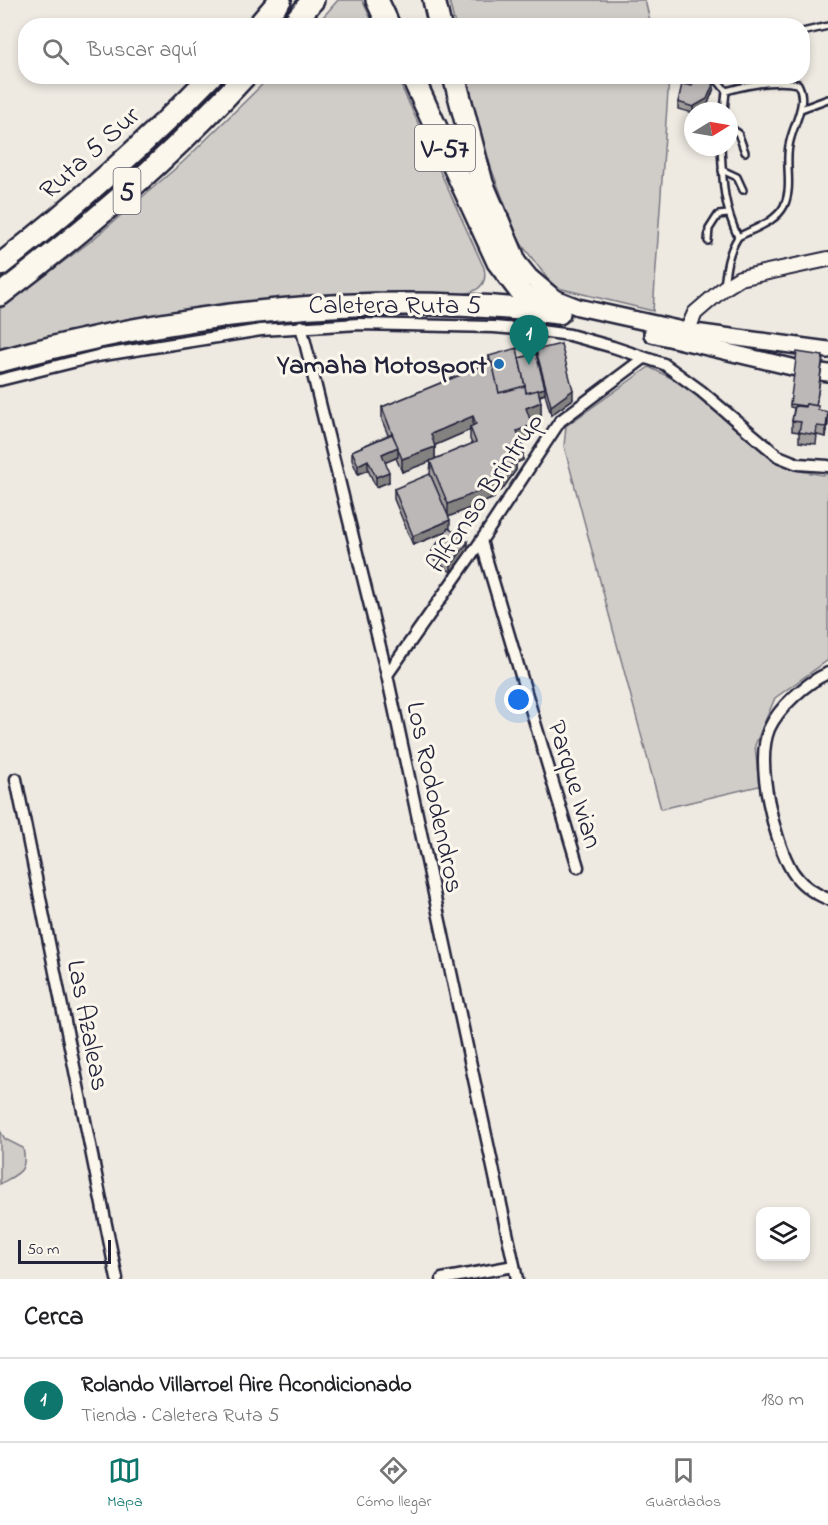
<!DOCTYPE html>
<html lang="es">
<meta charset="utf-8">
<style>
body{margin:0;font-family:"Indie Flower",sans-serif;background:#f2f2f2;color:#202124}
.controls{position:absolute;right:18px;bottom:18px;display:grid;overflow:hidden;border-radius:12px;box-shadow:0 3px 9px #0003}
.controls button{width:54px;height:54px;display:grid;place-items:center;padding:0;border:0;border-bottom:2px solid #e0e0e0;background:#fff;color:#202124;font:30px sans-serif}
.compass{position:absolute;left:684px;top:102px;width:54px;height:54px;border-radius:50%;background:#fff;box-shadow:0 3px 9px #0003;rotate:79deg}
.scale{position:absolute;left:18px;bottom:15px;width:93px;box-sizing:border-box;padding-left:6px;border:3px solid #22223b;border-top:0;font-size:16px;line-height:21px;white-space:nowrap;color:#22223b;-webkit-text-stroke:4px #fbf7ec;paint-order:stroke}
.you{position:absolute;left:519px;top:700px;width:21px;height:21px;margin:-15px;border:4px solid #fff;border-radius:50%;background:#1a73e8;box-shadow:0 0 0 9px #1a73e833}
.badge{display:grid;place-items:center;width:39px;height:39px;border-radius:50%;background:#0f766e;color:#fff;font-size:20px;font-weight:700}
.pin{position:absolute;translate:-50% -50px;filter:drop-shadow(0 2px 3px #0008)}
.pin::after{content:'';position:absolute;top:32px;width:21px;height:18px;background:inherit;clip-path:polygon(0 0,100% 0,50% 100%)}
.list{margin:0;padding:0;list-style:none}
h2{display:flex;justify-content:space-between;align-items:center;height:78px;margin:0;padding:0 24px;font-size:26px}
h2 small{font-size:20px;font-weight:400;color:#757577}
.list li{display:grid;grid-template-columns:39px 1fr auto;gap:18px;align-items:center;box-sizing:border-box;height:84px;padding:0 24px;border-top:2px solid #e0e0e0}
.list b{display:block;font-size:22px;white-space:nowrap}
.list p{margin:0;font-size:20px;white-space:nowrap;color:#757577}
.list em{font-size:20px;font-style:normal;color:#757577}
.icon{flex:none;width:33px;height:33px;fill:none;stroke:currentColor;stroke-width:2;stroke-linecap:round;stroke-linejoin:round}
.map{position:relative;flex:none;width:828px;height:1279px;overflow:hidden}
.search{position:absolute;background:#fff;box-shadow:0 3px 9px #0003;left:18px;right:18px;top:18px;height:66px;display:flex;align-items:center;gap:15px;box-sizing:border-box;padding:0 21px;border-radius:24px;color:#757577;font-size:22px}
.sheet{height:162px;background:#fff}
nav{display:flex;justify-content:space-around;align-items:center;box-sizing:border-box;height:84px;border-top:2px solid #e0e0e0;background:#fff;font-size:16px;color:#757577}
nav a{display:grid;justify-items:center;gap:3px}
nav .on{color:#0f766e}
.map>svg:first-child{display:block}
.green{fill:#d0cdc9;stroke:#797882;stroke-width:1.5}
.lines{fill:none;stroke-linecap:round;stroke-linejoin:round}
.service-casing{stroke:#22223b;stroke-width:10}
.minor-casing{stroke:#22223b;stroke-width:15}
.tertiary-casing{stroke:#22223b;stroke-width:18}
.secondary-casing{stroke:#22223b;stroke-width:20}
.motorway-casing{stroke:#22223b;stroke-width:26}
.service{stroke:#fbf7ec;stroke-width:5}
.minor{stroke:#fbf7ec;stroke-width:10}
.tertiary{stroke:#fbf7ec;stroke-width:14}
.secondary{stroke:#fbf7ec;stroke-width:15}
.motorway{stroke:#fbf7ec;stroke-width:21}
.wall{fill:#a29e9e;stroke:#22223b;stroke-width:1.5;fill-rule:evenodd}
.shaded-wall{fill:#848181;stroke:#22223b;stroke-width:1.5}
.building{fill:#bcb8b8;stroke:#22223b;stroke-width:1.5}
.poi-dot{fill:#1f6fb2;stroke:#fbf7ec;stroke-width:2}
.labels{text-anchor:middle;stroke-width:6;stroke-linejoin:round;paint-order:stroke}
.shield{fill:#fbf7ec;stroke:#636270;stroke-width:1.5}
.shield-label{font-size:26px;font-weight:bold;fill:#22223b}
.street-label{font-size:27px;fill:#22223b;stroke:#fbf7ec}
.poi-label{font-size:27px;font-weight:bold;fill:#22223b;stroke:#fbf7ec;text-anchor:end}
</style>
<div class="map">
<svg width="828" height="1279" viewBox="0 0 828 1279">
<rect width="100%" height="100%" fill="#eeeae2"/>
<filter id="ink" filterUnits="userSpaceOnUse"><feTurbulence type="fractalNoise" baseFrequency=".0167" numOctaves="2"/><feDisplacementMap in="SourceGraphic" scale="12" xChannelSelector="R" yChannelSelector="G"/><feConvolveMatrix kernelMatrix="1 2 1 2 8 2 1 2 1" color-interpolation-filters="sRGB"/></filter>
<g filter="url(#ink)">
<g class="green">
<polygon points="338,0 362,0 374,25 316,25"/>
<polygon points="449,0 645,0 651,25 455,25"/>
<path d="M 270,77 L 397,77 L 484,268 C 491,297 455,295 436,296 L 0,354 L 0,309 L 91,241 L 183,162 Z"/>
<polygon points="467,77 669,77 653,311 554,287 519,241 485,152"/>
<polygon points="649,367 683,384 775,462 800,471 823,475 828,473 828,660 775,698 755,745 759,786 661,809 564,446 566,426"/>
<path d="M 0,1131 L 5,1139 L 23,1148 C 28,1172 19,1173 0,1184 Z"/>
</g>
<g class="lines">
<g class="service-casing">
<g id="service">
<polyline points="802,32 828,26"/>
<polyline points="714,76 726,91 724,111"/>
<path d="M 726,91 C 748,85 775,79 798,84 C 809,104 792,125 789,146 C 785,165 793,187 784,206 C 776,222 753,229 738,237"/>
<polyline points="801,109 828,99"/>
<polyline points="729,127 738,133 745,152"/>
<path d="M 721,147 C 723,183 723,204 738,237 C 728,253 726,268 724,287"/>
<polyline points="722,170 737,177 743,190"/>
<polyline points="708,241 709,229 718,215 728,214"/>
</g>
</g>
<g class="minor-casing">
<g id="minor">
<polyline points="301,326 387,675 517,1279"/>
<polyline points="0,380 97,356 261,330 359,324 494,327 540,331 570,335 613,347 664,364 701,391 778,456 798,464 828,466"/>
<polyline points="481,541 578,867"/>
<path d="M 828,673 C 806,683 779,707 769,729 C 755,763 774,841 792,871 C 801,885 813,893 828,899"/>
<polyline points="387,675 481,541 560,421 644,358"/>
<polyline points="16,779 117,1279"/>
<polyline points="442,1279 514,1266"/>
</g>
</g>
<g class="tertiary-casing">
<polyline id="tertiary" points="687,331 695,313 724,288 740,278 828,259"/>
</g>
<g class="secondary-casing">
<g id="secondary">
<polyline points="513,256 530,277 555,298 578,307 687,331 828,350"/>
<polyline points="652,334 796,368"/>
<polyline points="821,372 828,373"/>
</g>
</g>
<g class="motorway-casing">
<g id="motorway">
<polyline points="377,0 389,26"/>
<polyline points="434,0 440,26"/>
<polyline points="258,26 280,0"/>
<polyline points="291,26 313,0"/>
<polyline points="412,76 498,262 523,295 547,308"/>
<polyline points="454,76 482,183 513,256"/>
<path d="M 0,265 C 74,207 145,144 211,76"/>
<path d="M 0,295 C 87,229 171,157 245,76"/>
<path d="M 0,361 C 181,311 372,291 559,313"/>
</g>
</g>
<use href="#service" class="service"/>
<use href="#minor" class="minor"/>
<use href="#tertiary" class="tertiary"/>
<use href="#secondary" class="secondary"/>
<use href="#motorway" class="motorway"/>
</g>
<g class="wall">
<polygon points="692,86 714,88 707,106 697,111 693,111 693,113 678,109 678,102"/>
<path d="M 536,350 L 573,399 L 551,415 L 545,394 L 540,396 L 541,415 L 530,419 L 532,438 L 521,442 L 523,460 L 516,463 L 516,470 L 502,490 L 494,493 L 494,498 L 448,517 L 430,474 L 431,461 L 402,472 L 396,458 L 385,462 L 389,482 L 376,487 L 368,470 L 358,474 L 352,460 L 352,451 L 388,435 L 382,420 L 382,407 L 489,363 L 489,356 L 519,358 L 536,354 ZM 470,430 L 470,439 L 472,444 L 435,459 L 435,445 Z"/>
<polygon points="823,359 816,406 818,410 828,412 828,423 826,437 817,435 816,444 799,442 799,432 792,431 792,421 794,408 790,407 790,404"/>
<polygon points="394,489 450,529 468,549 451,572 432,558 432,551 446,532 413,545 394,499"/>
</g>
<g class="shaded-wall">
<polygon points="714,82 714,88 707,106 697,111 693,111 693,113 693,107"/>
<polygon points="545,388 545,394 525,399 525,393"/>
<polygon points="573,390 573,399 551,415 551,406"/>
<polygon points="541,402 541,415 526,421 526,408"/>
<polygon points="828,413 828,423 826,437 826,427"/>
<polygon points="473,416 473,429 470,427 470,430 431,447 431,434"/>
<polygon points="532,425 532,438 517,444 517,431"/>
<polygon points="398,447 398,457 382,464 382,454"/>
<polygon points="435,447 435,460 402,472 402,459"/>
<polygon points="523,447 523,460 516,463 516,470 502,490 494,493 494,498 448,517 448,504 492,481 514,451"/>
<polygon points="368,460 368,470 358,474 358,465"/>
<polygon points="389,472 389,482 376,487 376,477"/>
<polygon points="450,520 450,530 413,545 413,536"/>
<polygon points="468,542 468,549 451,572 451,565"/>
</g>
<g class="building">
<polygon points="695,77 714,82 707,99 693,107 678,102 682,84 692,86"/>
<polygon points="561,344 573,390 551,406 536,350"/>
<polygon points="517,348 525,386 499,393 489,356"/>
<polygon points="797,352 823,356 816,406 806,404 805,406 790,404"/>
<polygon points="536,354 545,388 526,393 525,386 519,358"/>
<polygon points="492,362 499,393 525,386 526,393 538,390 541,402 526,408 532,425 517,431 523,447 514,451 516,458 502,477 492,481 494,485 448,504 430,461 476,442 470,427 476,424 473,416 431,434 435,447 402,459 382,407"/>
<polygon points="806,404 818,406 818,410 828,412 826,427 817,426 816,435 799,432 801,422 792,421 795,406 805,407"/>
<polygon points="392,434 398,447 382,454 389,472 376,477 368,460 358,465 352,451"/>
<polygon points="430,474 450,520 413,536 394,489"/>
<polygon points="448,528 468,542 451,565 432,551"/>
</g>
</g>
<circle class="poi-dot" cx="499" cy="364" r="6"/>
<g class="labels">
<g class="shield">
<rect x="415" y="125" width="60" height="46" rx="4.5"/>
<rect x="113.5" y="168" width="27" height="46" rx="4.5"/>
</g>
<g class="shield-label">
<text x="445" y="157">V-57</text>
<text x="127" y="200">5</text>
</g>
<g class="street-label">
<text transform="translate(89 152) rotate(-42)" y="9">Ruta 5 Sur</text>
<text x="395" y="313">Caletera Ruta 5</text>
<text transform="translate(484 492) rotate(-56)" y="9">Alfonso Brintrup</text>
<text transform="translate(576 784) rotate(73)" y="9">Parque Ivian</text>
<text transform="translate(436 797) rotate(78)" y="9">Los Rododendros</text>
<text transform="translate(89 1025) rotate(79)" y="9">Las Azaleas</text>
</g>
<g class="poi-label">
<text x="487" y="373">Yamaha Motosport</text>
</g>
</g>
</svg>
<div class="controls">
<button><svg class="icon" aria-label="layers" viewBox="0 0 24 24"><path d="M12 4l9 5-9 5-9-5zM3 14l9 5 9-5"/></svg></button>
</div>
<svg class="compass" viewBox="-18 -18 36 36"><path d="M0-13l5 13h-10z" fill="#e53935"/><path d="M0 13l5-13h-10z" fill="#757577"/></svg>
<div class="scale">50 m</div>
<div class="you"></div>
<div class="pin badge" style="left:529px;top:365px">1</div>
<div class="search"><svg class="icon" aria-label="search" viewBox="0 0 24 24"><circle cx="10" cy="10" r="6"/><path d="M15 15l6 6"/></svg>Buscar aquí</div>
</div>
<section class="sheet">
<h2>Cerca<small></small></h2>
<ul class="list">
<li><span class="badge">1</span><div><b>Rolando Villarroel Aire Acondicionado</b><p>Tienda · Caletera Ruta 5</p></div><em>180 m</em></li>
</ul>
</section>
<nav>
<a class="on"><svg class="icon" aria-label="map" viewBox="0 0 24 24"><path d="M3 6l6-2 6 2 6-2v14l-6 2-6-2-6 2zM9 4v14M15 6v14"/></svg>Mapa</a>
<a><svg class="icon" aria-label="directions" viewBox="0 0 24 24"><path d="M12 3l9 9-9 9-9-9zM9 14v-3h6M13 9l2 2-2 2"/></svg>Cómo llegar</a>
<a><svg class="icon" aria-label="saved" viewBox="0 0 24 24"><path d="M7 4h10v16l-5-4-5 4z"/></svg>Guardados</a>
</nav>
